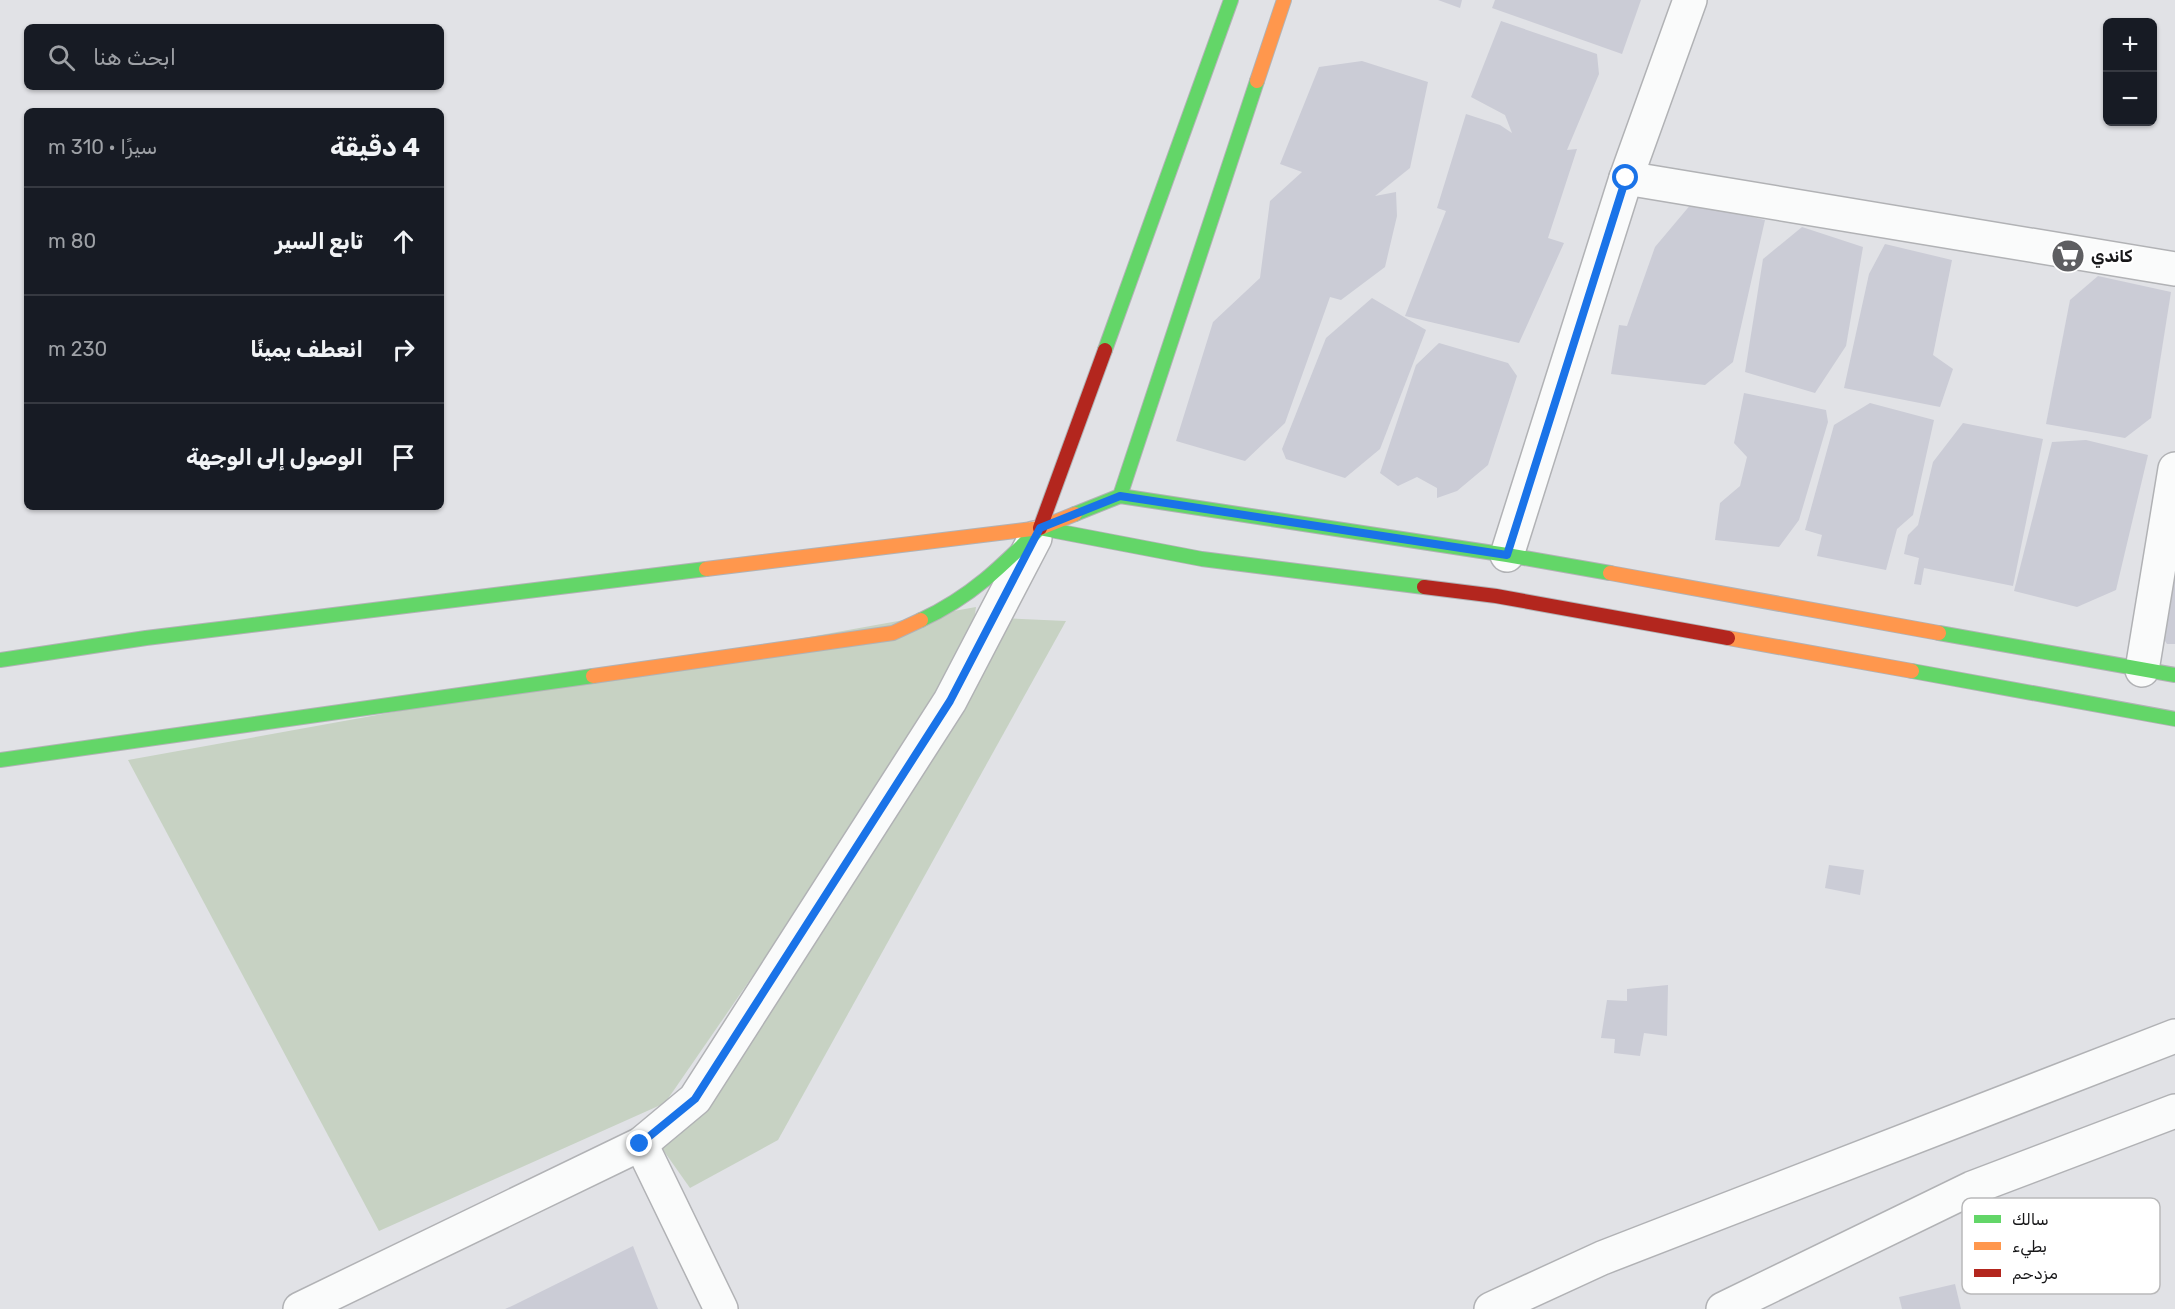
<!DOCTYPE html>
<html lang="ar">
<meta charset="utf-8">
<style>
body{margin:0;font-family:Rubik,"Noto Sans Arabic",sans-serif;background:#242831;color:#f1f3f6;direction:rtl}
.controls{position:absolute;right:18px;top:18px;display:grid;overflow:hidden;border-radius:9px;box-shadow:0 2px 4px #0004}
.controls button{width:54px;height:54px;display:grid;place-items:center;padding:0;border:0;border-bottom:2px solid #363941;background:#171b24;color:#f1f3f6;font:30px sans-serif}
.stop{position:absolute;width:18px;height:18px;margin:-14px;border:4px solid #1a73e8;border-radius:50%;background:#fff}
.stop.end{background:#1a73e8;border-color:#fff;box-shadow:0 2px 6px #0008}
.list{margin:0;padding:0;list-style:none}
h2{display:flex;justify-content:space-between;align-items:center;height:78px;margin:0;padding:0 24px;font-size:26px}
h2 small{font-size:20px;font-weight:400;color:#9ea1a6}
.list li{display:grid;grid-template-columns:39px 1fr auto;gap:18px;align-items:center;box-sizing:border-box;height:108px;padding:0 24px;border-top:2px solid #363941}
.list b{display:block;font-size:22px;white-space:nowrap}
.list em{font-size:20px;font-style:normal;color:#9ea1a6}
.icon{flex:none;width:33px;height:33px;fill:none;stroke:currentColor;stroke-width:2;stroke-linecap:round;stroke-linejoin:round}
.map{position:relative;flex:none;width:2175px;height:1309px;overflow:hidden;direction:ltr}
.search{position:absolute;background:#171b24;box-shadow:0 2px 4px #0004;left:24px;top:24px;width:420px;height:66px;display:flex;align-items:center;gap:15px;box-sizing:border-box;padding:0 21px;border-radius:9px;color:#9ea1a6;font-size:22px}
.panel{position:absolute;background:#171b24;box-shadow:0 2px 4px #0004;left:24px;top:108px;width:420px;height:402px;border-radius:9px;direction:rtl}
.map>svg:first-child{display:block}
.green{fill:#c7d2c3}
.building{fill:#cbccd6}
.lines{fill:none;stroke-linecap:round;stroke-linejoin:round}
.street-casing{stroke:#b1b2b5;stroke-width:36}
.fast-casing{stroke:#b1b2b5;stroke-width:16}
.slow-casing{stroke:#b1b2b5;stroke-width:16}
.jam-casing{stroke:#b1b2b5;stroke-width:16}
.street{stroke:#fafbfb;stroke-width:33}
.fast{stroke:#63d668;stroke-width:14}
.slow{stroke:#ff974d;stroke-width:14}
.jam{stroke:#b3261e;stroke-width:14}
.route{stroke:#1a73e8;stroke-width:8}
.labels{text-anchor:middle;stroke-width:4.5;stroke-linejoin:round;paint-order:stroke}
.poi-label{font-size:16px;font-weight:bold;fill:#171719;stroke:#fff;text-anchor:start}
.key{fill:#fff;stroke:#b9b9ba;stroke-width:1.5}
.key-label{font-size:16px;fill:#171719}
</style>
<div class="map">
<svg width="2175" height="1309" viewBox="0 0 2175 1309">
<rect width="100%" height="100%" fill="#e1e2e6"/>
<g class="green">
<polygon points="976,607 968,664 665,1103 379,1231 128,760"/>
<polygon points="1000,618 1066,621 778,1140 690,1188 661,1147"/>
</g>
<g class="building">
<polygon points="1438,0 1462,0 1460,8"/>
<polygon points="1495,0 1641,0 1622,54 1492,8"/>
<polygon points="1501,21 1597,54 1599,74 1567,150 1577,149 1548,238 1564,243 1519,343 1405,316 1446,211 1437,208 1466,114 1500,125 1512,133 1505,115 1471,97"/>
<polygon points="1362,61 1428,82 1410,168 1375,196 1396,192 1397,216 1385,267 1341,300 1330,297 1285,423 1245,461 1176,441 1213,322 1260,278 1270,201 1302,172 1280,164 1319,67"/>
<polygon points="1692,203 1765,220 1733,362 1705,385 1611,374 1619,325 1627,326 1655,247"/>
<polygon points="1802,227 1863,247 1846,346 1815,393 1745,372 1763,259"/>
<polygon points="1885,244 1952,260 1933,355 1953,369 1940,407 1844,388 1869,274"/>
<polygon points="2098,276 2171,292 2151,418 2125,438 2046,424 2070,300"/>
<polygon points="1372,298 1426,330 1380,449 1345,478 1286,459 1282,449 1326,338"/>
<polygon points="1439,343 1508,363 1517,376 1488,465 1457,491 1437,498 1437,488 1417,477 1398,486 1380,473 1416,365"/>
<polygon points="1744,393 1826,410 1828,422 1799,520 1779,547 1715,540 1720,503 1740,486 1747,457 1734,443"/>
<polygon points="1870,403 1934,420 1913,515 1897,529 1886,570 1817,556 1822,535 1805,530 1834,425"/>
<polygon points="1963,423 2043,439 2013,586 1924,568 1921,585 1914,584 1919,558 1904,554 1908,535 1918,525 1933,462"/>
<polygon points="2086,440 2148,455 2116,590 2077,607 2014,591 2052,442"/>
<polygon points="2175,521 2175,644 2167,644 2157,629"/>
<polygon points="1829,865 1864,870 1860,895 1825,888"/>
<polygon points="1668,985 1667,1036 1644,1033 1640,1056 1614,1053 1615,1039 1601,1038 1607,1000 1627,1001 1627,989"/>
<polygon points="633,1246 658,1309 505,1309 514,1305"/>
<polygon points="1955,1284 1961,1309 1902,1309 1899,1297"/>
</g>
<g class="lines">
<g class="street-casing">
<g id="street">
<polyline points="1626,178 2175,269"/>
<polyline points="1507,555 1626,178 1690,0"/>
<polyline points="2142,670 2175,469"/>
<polyline points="641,1144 721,1309"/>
<polyline points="300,1309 641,1144 695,1099 950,701 1035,538"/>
<polyline points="1491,1309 1602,1258 2175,1036"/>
<polyline points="1723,1309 1972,1188 2175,1111"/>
</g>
</g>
<g class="fast-casing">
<g id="fast">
<polyline points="1105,350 1231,0"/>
<polyline points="1120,496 1257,81"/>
<polyline points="1075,514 1120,496 1507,555 1610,573"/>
<path d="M 921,620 C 971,597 1002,566 1040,528 L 1202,559 L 1424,587"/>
<polyline points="1939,633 2175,675"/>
<polyline points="0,660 146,638 706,569"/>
<polyline points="1912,671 2175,719"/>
<polyline points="0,760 593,676"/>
</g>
</g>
<g class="slow-casing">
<g id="slow">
<polyline points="1257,81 1284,0"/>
<polyline points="706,569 1040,528 1075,514"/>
<polyline points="1610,573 1939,633"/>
<polyline points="1728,638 1912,671"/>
<polyline points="593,676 893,633 921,620"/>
</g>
</g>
<g class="jam-casing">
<g id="jam">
<polyline points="1040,528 1105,350"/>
<polyline points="1424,587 1496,596 1728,638"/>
</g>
</g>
<use href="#street" class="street"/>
<use href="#fast" class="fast"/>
<use href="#slow" class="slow"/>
<use href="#jam" class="jam"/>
</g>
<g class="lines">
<polyline class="route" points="640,1144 695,1099 950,701 1040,528 1120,496 1507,555 1626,178"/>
</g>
<defs>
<g id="supermarket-disc" transform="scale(1.725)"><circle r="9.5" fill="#5e5e61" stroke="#fff"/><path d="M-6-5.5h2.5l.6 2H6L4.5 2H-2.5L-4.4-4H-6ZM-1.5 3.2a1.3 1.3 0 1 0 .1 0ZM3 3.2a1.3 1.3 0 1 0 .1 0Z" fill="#fff"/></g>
</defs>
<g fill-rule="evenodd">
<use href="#supermarket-disc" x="2068" y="256"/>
</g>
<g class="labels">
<g class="poi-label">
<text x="2091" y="262">كاندي</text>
</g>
</g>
<rect x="1962" y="1198" width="198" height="96" rx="9" class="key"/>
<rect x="1974" y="1215" width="27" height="8" fill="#63d668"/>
<rect x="1974" y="1242" width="27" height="8" fill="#ff974d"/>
<rect x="1974" y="1269" width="27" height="8" fill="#b3261e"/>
<g class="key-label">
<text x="2012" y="1225">سالك</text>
<text x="2012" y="1252">بطيء</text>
<text x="2012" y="1279">مزدحم</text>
</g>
</svg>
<div class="controls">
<button>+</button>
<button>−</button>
</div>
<div class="stop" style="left:1626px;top:178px"></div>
<div class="stop end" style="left:640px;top:1144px"></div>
<div class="search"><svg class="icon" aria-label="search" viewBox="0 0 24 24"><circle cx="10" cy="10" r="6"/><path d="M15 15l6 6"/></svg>ابحث هنا</div>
<section class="panel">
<h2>4 دقيقة<small>سيرًا · 310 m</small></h2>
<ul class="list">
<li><svg class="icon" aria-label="ahead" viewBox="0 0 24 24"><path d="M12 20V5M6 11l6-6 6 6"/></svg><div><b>تابع السير</b></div><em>80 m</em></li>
<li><svg class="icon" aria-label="right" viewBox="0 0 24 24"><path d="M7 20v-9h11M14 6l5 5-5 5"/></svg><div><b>انعطف يمينًا</b></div><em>230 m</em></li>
<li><svg class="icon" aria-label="arrive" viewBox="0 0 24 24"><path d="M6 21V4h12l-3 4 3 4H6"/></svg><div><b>الوصول إلى الوجهة</b></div></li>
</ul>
</section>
</div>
